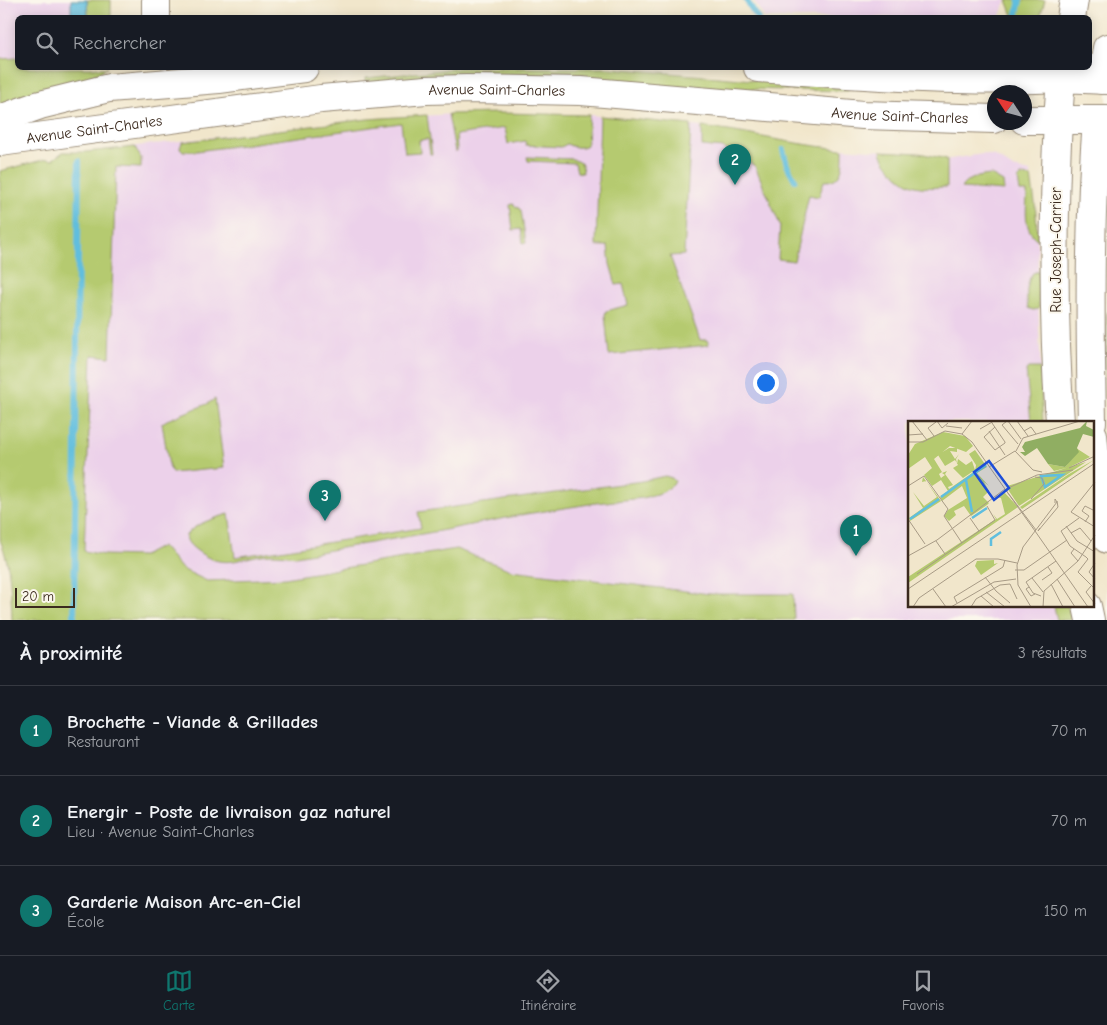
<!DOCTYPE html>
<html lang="fr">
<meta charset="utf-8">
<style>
body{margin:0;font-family:"Comic Neue",sans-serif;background:#242831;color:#f1f3f6}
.compass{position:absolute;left:987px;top:85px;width:45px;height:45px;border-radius:50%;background:#171b24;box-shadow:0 2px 12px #0003;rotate:306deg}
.scale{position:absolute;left:15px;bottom:12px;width:60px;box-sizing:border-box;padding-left:5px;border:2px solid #3b2a1e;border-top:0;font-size:14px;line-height:18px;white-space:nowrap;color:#3b2a1e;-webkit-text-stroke:4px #fbf7ec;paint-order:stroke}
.you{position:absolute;left:765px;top:382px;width:18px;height:18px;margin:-12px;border:4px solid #fff;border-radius:50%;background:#1a73e8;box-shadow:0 0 0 8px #1a73e833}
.badge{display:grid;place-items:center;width:32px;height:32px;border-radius:50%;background:#0f766e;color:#fff;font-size:16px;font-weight:700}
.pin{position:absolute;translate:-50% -41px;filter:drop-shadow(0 1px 2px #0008)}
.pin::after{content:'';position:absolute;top:26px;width:18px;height:15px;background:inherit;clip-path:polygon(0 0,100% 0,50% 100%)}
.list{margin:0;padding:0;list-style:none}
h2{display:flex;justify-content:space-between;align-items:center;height:65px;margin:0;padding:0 20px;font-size:21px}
h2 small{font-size:16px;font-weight:400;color:#9ea1a6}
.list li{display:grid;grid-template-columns:32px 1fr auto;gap:15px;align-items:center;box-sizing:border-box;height:90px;padding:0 20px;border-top:1px solid #363941}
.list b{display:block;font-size:19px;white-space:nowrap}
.list p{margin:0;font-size:16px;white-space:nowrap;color:#9ea1a6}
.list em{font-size:16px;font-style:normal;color:#9ea1a6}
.icon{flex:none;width:28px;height:28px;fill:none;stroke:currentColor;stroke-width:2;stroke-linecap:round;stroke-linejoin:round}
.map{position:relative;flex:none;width:1107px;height:620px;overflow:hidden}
.search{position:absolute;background:#171b24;box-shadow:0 2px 12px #0003;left:15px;right:15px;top:15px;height:55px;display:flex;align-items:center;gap:12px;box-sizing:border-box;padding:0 18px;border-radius:8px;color:#9ea1a6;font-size:19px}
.sheet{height:335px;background:#171b24}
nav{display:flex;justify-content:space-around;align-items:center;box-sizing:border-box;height:70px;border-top:1px solid #363941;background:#171b24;font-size:14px;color:#9ea1a6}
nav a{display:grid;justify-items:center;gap:2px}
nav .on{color:#0f766e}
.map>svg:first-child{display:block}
.built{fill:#ecd1ea}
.green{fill:#b5ca6f;stroke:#787a46}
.water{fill:#60bede;stroke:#4e747e}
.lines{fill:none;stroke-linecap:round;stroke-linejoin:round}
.stream{stroke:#60bede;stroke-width:6}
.minor-casing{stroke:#968874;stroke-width:30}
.major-casing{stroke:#968874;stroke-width:30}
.highway-casing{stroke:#968874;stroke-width:30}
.minor{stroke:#fff;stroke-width:28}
.major{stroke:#fff;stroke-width:28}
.highway{stroke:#fff;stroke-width:28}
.labels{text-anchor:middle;stroke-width:4;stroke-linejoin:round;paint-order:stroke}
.street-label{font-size:15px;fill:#3b2a1e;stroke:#fbf7ec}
.inset-river{fill:none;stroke:#60bede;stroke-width:2.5}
.inset-road{fill:none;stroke:#a89b86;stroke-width:1}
.view{fill:#1d4ed8;fill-opacity:0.15;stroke:#1d4ed8;stroke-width:2.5}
.inset-edge{fill:none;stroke:#3b2a1e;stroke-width:2.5}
</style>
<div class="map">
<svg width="1107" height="620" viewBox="0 0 1107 620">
<rect width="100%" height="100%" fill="#fbf7ec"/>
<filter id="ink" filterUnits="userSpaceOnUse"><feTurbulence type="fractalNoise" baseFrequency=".02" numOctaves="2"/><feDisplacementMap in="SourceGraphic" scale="10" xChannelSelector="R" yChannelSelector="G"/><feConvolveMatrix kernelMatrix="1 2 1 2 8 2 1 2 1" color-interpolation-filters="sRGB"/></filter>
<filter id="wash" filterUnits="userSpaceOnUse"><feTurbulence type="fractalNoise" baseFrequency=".0096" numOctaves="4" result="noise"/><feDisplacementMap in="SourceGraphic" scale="20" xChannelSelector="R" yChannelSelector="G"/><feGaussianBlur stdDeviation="1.12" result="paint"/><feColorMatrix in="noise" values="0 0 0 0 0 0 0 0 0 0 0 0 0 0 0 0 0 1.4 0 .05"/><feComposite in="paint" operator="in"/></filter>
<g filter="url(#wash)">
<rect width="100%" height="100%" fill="#f1e6cb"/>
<g class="built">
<polygon points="0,0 71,0 71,17 18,18 18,68 0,110"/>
<polygon points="753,0 1007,0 999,17 765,18"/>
<polygon points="501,113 589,115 663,122 744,133 774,140 822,147 919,153 944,160 983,154 995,156 1013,168 1030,172 1037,223 1039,331 1043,422 910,422 910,606 1068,606 1071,620 794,620 792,594 710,594 285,578 207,581 83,581 86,152 368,119 456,114"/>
</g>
<g class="green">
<polygon points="87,0 111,0 111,17 88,17"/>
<polygon points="1007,0 1045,0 1040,17 1014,18"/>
<polygon points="17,58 18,68 107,68 86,80 0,110 0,59"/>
<polygon points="461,68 610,68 848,88 848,91 365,82 365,78"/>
<path d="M 501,113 L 589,115 L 587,145 C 582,149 572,147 567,144 L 561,147 L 526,145 L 525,141 L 508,144 L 505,128 L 456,135 L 457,151 L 455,151 L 448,114 Z"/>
<polygon points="427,115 432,154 430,154 428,139 419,140 420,152 405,153 401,123 197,151 183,151 180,148 182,142 368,119"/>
<polygon points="600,116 691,125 684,255 670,256 700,340 707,340 709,345 609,355 605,315 606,311 628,305 623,284 616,285 610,264 608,246 596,246"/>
<path d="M 702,127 C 749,133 795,145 843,149 C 843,164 844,182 824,181 L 819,197 L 809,195 L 794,261 L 778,259 L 780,225 L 755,166 L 723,148 L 702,146 Z"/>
<path d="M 135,147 L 141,158 L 141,168 L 116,167 L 110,357 L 92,355 L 84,551 L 104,555 L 143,556 L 162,546 L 182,569 L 207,581 L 285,578 L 456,549 L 511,570 L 710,594 L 793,594 L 794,620 L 12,620 C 11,593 11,565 0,540 L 0,171 L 47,159 L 52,160 L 63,152 L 86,152 Z"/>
<path d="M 881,151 L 919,153 L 947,159 L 947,187 C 937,187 922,189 912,185 C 901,181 883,163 881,151 Z"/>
<polygon points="527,157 573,159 582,164 583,173 577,172 575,163 528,161"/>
<path d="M 991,175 L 1003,182 L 1004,191 L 961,188 C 967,178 980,176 991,175 Z"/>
<path d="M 1021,176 L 1031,177 L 1035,203 L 1038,240 C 1022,229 1027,209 1027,192 L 1020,192 L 1018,179 Z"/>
<polygon points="513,204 521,210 526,243 523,243 521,229 513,230 510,205"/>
<path d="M 1039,271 L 1039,309 L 1033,310 L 1028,308 C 1026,298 1026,281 1033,273 Z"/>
<polygon points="1107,312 1107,398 1105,398 1106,315"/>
<polygon points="1028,368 1040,368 1043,422 1031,422 1026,370"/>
<polygon points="215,399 224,468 172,473 169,466 162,423 167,420 207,404"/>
<path d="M 665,476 L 672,478 L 675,481 L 673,485 L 663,492 L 643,498 L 596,503 L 526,514 L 445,530 L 296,556 C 288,555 280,554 272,554 C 241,555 226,573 196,550 C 191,546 186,542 186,535 C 196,523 215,518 229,514 L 235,557 L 421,528 L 418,512 L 642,481 Z"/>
<polygon points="1054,606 1068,606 1071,620 1057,620"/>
</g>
<polygon class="water" points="71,0 87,0 88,17 71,17"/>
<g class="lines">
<g class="stream">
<polyline points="746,0 758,18"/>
<polyline points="1016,18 1020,0"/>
<polyline points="783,150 787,165 795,180"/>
<polyline points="74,620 79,161"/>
</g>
</g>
</g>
<g filter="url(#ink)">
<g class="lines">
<g class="minor-casing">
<g id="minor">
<polyline points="156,18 156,0"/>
<path d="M 758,68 C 860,75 958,83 1061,78"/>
<polyline points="0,119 40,105 109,88 219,79 304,68"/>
<path d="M 1024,120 L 1058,120 C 1053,221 1053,322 1060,422"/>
<path id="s1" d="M 0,142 L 321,99 L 426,90 L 467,89 L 581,91 L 863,115 L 994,119"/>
<path d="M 1092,422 C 1090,322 1089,221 1097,120"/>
<polyline points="1093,435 1099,497 1107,539"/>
<polyline points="1087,606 1090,620"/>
</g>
</g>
<g class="major-casing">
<polyline id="major" points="1107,80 1061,78 1058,120 1107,120"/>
</g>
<g class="highway-casing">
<g id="highway">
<polyline points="1071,18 1074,0"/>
<polyline points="1061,78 1062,68"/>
<polyline points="1102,80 1107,48"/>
</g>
</g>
<use href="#minor" class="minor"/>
<use href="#major" class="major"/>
<use href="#highway" class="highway"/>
</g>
</g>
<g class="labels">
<g class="street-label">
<text dy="5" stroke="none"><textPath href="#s1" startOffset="500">Avenue Saint-Charles</textPath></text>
<text dy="5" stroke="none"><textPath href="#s1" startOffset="904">Avenue Saint-Charles</textPath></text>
<text dy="5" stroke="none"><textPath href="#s1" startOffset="95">Avenue Saint-Charles</textPath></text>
<text transform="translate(1056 250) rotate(-90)" y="5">Rue Joseph-Carrier</text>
</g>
</g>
<g transform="translate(908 421)">
<rect width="186" height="186" fill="#f1e6cb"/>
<path d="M 35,11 L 57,15 L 65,25 L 58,31 L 42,25 L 26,38 L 34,51 L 31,53 L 33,57 L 37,54 L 34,52 L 39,50 L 37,53 L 45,64 L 40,66 L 41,68 L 67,50 L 68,44 L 61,33 L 67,29 L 79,46 L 69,52 L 81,65 L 76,61 L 81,70 L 75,76 L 81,82 L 79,84 L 63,95 L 56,85 L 46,90 L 48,94 L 41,100 L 36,95 L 40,89 L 59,77 L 54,65 L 34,80 L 32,76 L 40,70 L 33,59 L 24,65 L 16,54 L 24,47 L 17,36 L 0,48 L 0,34 L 7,23 ZM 41,27 L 49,27 L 49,31 L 42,30 L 47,38 L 51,33 L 48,38 L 49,43 L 50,38 L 58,44 L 64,40 L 67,49 L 55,57 L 45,47 L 50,44 L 47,39 L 37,45 L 30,34 ZM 168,27 L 182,36 L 162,46 L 146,50 L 140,43 L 157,46 L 168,33 ZM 186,39 L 114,88 L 112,86 L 161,53 ZM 178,41 L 111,85 L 101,70 L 99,65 ZM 15,56 L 33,80 L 2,100 L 1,97 L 15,87 L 5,71 L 16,85 L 29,76 L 18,60 L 14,61 ZM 96,71 L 110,86 L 0,162 L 0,156 L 88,98 L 85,93 L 89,98 L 97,93 L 93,77 L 89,76 ZM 86,139 L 86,143 L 90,142 L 73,154 L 67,145 L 69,140 Z" fill="#b5ca6f"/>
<path d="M 179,0 L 178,5 L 186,9 L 186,16 L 175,13 L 169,27 L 171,31 L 157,46 L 140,43 L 129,27 L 117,35 L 112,31 L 117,31 L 114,26 L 117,21 L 172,7 Z" fill="#90ae62"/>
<path class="inset-river" d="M 154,54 L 137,66 L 133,55 ZM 58,59 L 64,91M 33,76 L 78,44M 64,97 L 79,87M 2,98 L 31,78M 83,125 L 83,118 L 93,111"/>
<path class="inset-road" d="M 4,0 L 19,19M 29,0 L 34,7 L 40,2M 99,0 L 94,4 L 110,23M 100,0 L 113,18M 109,0 L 120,15M 84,2 L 97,21 L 97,22 L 87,29 L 76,16 L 87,6M 38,5 L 54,7M 72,8 L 86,0M 81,10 L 97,34M 116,10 L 123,6 L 128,13M 54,13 L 64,0M 0,14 L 15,13M 26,15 L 20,7 L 28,1M 0,21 L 15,21 L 37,10 L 54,13 L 64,21 L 97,68 L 29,119 L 0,135M 108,30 L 115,17 L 172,0M 81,46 L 107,30 L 125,49 L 134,51M 161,47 L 187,35M 187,61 L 163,91 L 187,106M 0,65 L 16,55 L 40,88 L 36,95 L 54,122M 98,68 L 129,54 L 165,49M 123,78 L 136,63 L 134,57 L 127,56M 62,97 L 71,110M 171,97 L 153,110 L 162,125 L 178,136M 0,98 L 17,123M 177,101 L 181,95 L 174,90 L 177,85 L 187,90M 158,105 L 169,120 L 187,131M 132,107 L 130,110 L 150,86 L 149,80M 127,110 L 180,186M 127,110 L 97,68 L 128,109M 163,112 L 172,107 L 183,120M 28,120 L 37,133M 166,128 L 163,132 L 170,140M 178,136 L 180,138 L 170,151 L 187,168M 187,142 L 181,151 L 187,158M 107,149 L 116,149 L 159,119M 9,153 L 87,99 L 79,85M 77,156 L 88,170 L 102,182M 124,157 L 135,171M 149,158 L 167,186M 134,159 L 144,152 L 140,146M 143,163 L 155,186M 183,165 L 178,171 L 187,183M 121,166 L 118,168 L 123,175 L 127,173M 0,168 L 187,42M 25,168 L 38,186M 78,171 L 97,186M 73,175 L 86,186M 133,175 L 125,172 L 118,161 L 148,140M 49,182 L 46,176 L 95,146 L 97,139M 5,186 L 11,177 L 68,138 L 90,138 L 109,142M 43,186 L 86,161 L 108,158M 63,186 L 68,178 L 92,164 L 102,163 L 109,178M 123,186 L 110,164 L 109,144 L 115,126 L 149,81 L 147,78 L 147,82M 135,186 L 136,170 L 170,140 L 187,114"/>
<path class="view" d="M 81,40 L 101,67 L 86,79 L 66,51 Z"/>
<rect width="186" height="186" class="inset-edge"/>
</g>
</svg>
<svg class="compass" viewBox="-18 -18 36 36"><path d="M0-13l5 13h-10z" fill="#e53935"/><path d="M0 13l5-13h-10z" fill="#9ea1a6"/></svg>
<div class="scale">20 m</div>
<div class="you"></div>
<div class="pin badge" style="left:856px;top:556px">1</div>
<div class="pin badge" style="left:735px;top:185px">2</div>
<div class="pin badge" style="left:325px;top:521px">3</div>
<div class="search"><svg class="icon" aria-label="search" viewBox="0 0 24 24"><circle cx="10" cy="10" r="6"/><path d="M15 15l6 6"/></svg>Rechercher</div>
</div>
<section class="sheet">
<h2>À proximité<small>3 résultats</small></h2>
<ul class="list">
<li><span class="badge">1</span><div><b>Brochette - Viande &amp; Grillades</b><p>Restaurant</p></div><em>70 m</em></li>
<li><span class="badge">2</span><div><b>Energir - Poste de livraison gaz naturel</b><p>Lieu · Avenue Saint-Charles</p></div><em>70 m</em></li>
<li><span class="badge">3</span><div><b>Garderie Maison Arc-en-Ciel</b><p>École</p></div><em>150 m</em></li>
</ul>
</section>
<nav>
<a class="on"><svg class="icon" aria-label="map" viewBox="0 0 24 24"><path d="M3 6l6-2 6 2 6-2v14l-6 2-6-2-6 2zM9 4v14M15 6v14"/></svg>Carte</a>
<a><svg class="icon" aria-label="directions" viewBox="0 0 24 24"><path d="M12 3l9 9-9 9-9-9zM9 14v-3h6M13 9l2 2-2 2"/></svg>Itinéraire</a>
<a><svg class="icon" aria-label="saved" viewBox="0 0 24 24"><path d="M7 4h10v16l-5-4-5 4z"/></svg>Favoris</a>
</nav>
